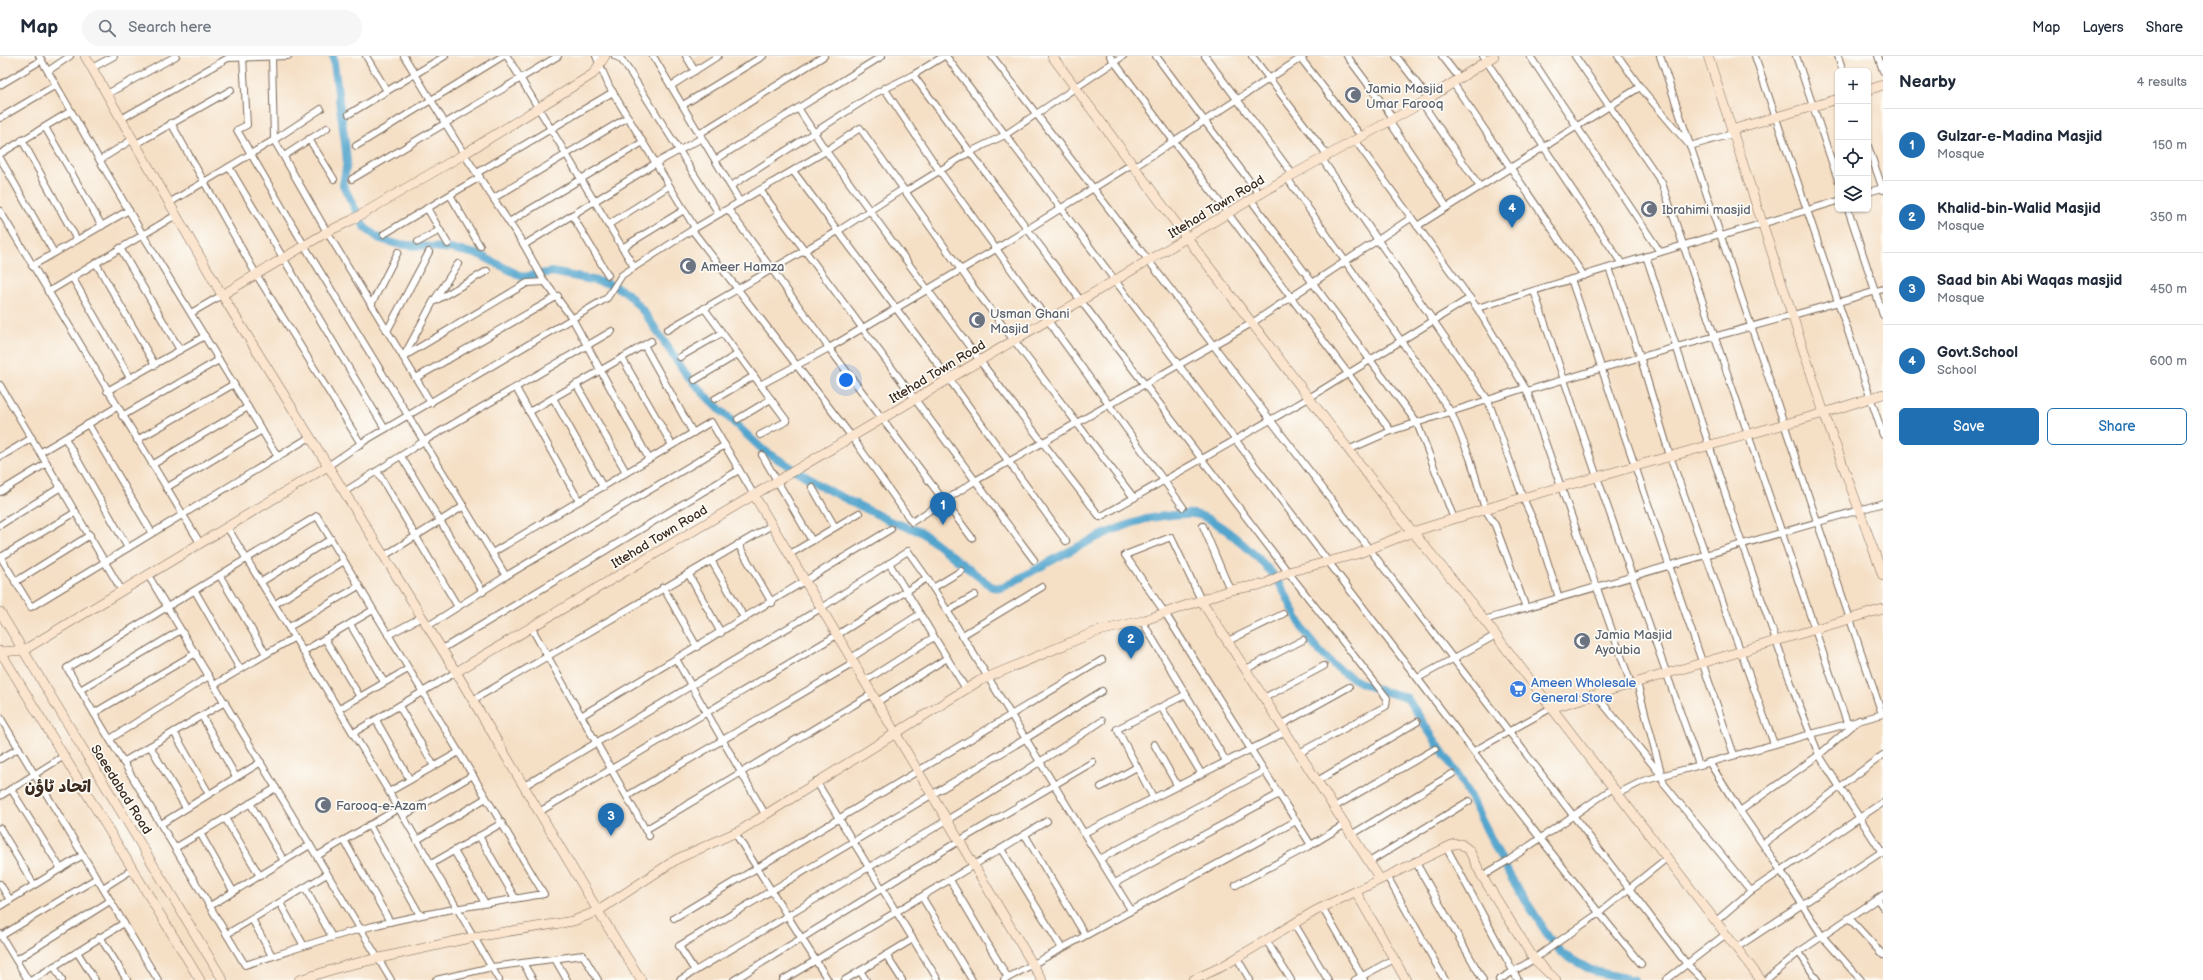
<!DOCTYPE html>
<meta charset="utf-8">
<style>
body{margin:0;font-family:"Balsamiq Sans","Playpen Sans Arabic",sans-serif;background:#f6f6f7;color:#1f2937}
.controls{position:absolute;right:12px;top:12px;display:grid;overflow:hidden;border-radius:6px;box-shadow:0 1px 3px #0004}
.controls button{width:36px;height:36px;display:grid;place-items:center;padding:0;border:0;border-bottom:1px solid #e0e1e3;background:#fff;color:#1f2937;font:20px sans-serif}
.you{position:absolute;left:846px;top:324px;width:14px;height:14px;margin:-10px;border:3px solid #fff;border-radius:50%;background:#1a73e8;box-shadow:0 0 0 6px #1a73e833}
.badge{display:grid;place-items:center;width:26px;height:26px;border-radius:50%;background:#1f6fb2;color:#fff;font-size:13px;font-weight:700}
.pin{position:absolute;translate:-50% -33px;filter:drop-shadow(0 1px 2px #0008)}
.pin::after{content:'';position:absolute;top:21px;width:14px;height:12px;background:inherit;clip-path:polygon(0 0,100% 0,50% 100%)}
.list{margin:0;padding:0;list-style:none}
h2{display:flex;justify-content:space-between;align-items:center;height:52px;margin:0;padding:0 16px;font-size:17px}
h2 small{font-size:13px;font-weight:400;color:#747a83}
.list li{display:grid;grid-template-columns:26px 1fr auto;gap:12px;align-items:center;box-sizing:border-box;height:72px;padding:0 16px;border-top:1px solid #e0e1e3}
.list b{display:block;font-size:15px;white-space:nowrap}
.list p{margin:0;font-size:13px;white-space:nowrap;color:#747a83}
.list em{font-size:13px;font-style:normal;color:#747a83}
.actions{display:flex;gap:8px;padding:12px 16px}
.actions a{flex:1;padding:9px 0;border:1px solid #1f6fb2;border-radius:6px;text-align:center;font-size:14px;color:#1f6fb2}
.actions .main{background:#1f6fb2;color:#fff}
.icon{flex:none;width:22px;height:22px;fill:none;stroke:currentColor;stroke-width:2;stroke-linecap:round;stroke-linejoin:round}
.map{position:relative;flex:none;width:1883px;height:924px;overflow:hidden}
header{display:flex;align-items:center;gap:24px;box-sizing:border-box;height:56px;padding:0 20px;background:#fff;border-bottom:1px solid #e0e1e3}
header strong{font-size:19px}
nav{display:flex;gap:22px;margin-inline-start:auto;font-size:14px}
.search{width:280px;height:36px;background:#f6f6f7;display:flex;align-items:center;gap:10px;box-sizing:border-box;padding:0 14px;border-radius:22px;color:#747a83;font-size:15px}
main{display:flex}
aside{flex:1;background:#fff}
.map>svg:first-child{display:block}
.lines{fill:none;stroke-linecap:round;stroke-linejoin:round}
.canal{stroke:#52a5cd;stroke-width:8}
.street-casing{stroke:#7c6958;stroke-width:8}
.secondary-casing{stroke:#7c6958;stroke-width:10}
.street{stroke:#fff;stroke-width:6}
.secondary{stroke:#fbe5cf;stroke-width:9}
.labels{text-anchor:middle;stroke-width:3.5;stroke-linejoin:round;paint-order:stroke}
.worship-label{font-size:13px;fill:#5b616d;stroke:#fdfcf7;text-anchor:start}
.street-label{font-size:13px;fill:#3b2a1e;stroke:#fdfcf7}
.shop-label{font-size:13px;fill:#366cbe;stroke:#fdfcf7;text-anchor:start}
.district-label{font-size:17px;font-weight:bold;fill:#3b2a1e;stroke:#fdfcf7}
</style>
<header>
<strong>Map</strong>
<div class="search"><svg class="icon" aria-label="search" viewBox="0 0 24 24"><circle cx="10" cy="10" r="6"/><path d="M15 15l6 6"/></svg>Search here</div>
<nav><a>Map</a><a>Layers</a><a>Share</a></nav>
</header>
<main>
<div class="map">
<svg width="1883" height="924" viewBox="0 0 1883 924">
<rect width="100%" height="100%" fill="#fdfcf7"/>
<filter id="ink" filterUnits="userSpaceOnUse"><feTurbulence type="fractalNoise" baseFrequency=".025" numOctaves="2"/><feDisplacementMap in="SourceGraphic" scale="8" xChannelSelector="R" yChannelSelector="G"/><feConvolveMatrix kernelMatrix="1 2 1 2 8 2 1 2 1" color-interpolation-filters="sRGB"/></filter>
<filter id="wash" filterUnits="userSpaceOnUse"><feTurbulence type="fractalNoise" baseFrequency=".012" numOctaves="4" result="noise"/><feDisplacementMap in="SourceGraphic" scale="16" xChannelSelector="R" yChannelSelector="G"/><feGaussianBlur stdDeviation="0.9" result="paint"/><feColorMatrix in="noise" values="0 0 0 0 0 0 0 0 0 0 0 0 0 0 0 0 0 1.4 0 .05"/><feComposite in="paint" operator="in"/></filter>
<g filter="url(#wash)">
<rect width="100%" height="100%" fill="#f5dfc5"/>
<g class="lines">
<path class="canal" d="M 333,0 L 345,87 L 347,106 L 343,129 L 365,172 L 380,183 L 397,188 L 453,193 L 480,199 L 523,221 L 552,216 L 607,227 L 626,236 L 644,256 L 688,321 L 709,343 L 762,393 L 824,432 L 890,465 L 921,476 L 992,531 L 1002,532 C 1049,507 1093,478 1146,463 C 1156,461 1183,457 1194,458 C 1218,461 1269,509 1281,530 C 1294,553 1303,580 1323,599 C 1350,626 1371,633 1407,642 L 1463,727 L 1510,820 L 1549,881 L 1562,898 L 1593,915 L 1634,924"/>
</g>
</g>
<g filter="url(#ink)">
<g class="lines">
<g class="street-casing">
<g id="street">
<polyline points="39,0 143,179 278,401"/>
<polyline points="272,0 274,84 327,176 431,347"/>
<polyline points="366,0 387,35"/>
<polyline points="404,0 464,98 524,189 543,223 572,262 649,403"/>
<polyline points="507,0 634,211"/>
<polyline points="596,0 609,30 695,172"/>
<polyline points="615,0 621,3 630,16 719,158"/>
<polyline points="653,0 740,146"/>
<polyline points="686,0 695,15"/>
<path d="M 946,0 C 1087,189 1229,376 1372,563 C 1461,679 1548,796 1641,908"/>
<polyline points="992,0 1686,907 1703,924"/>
<polyline points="1110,0 1391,375"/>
<polyline points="1156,0 1260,139"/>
<polyline points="1205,0 1293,119"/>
<polyline points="1252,0 1328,100"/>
<polyline points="1299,0 1361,80"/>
<polyline points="1347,0 1394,63"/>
<polyline points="1396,0 1429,43"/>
<polyline points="1442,0 1460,23"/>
<polyline points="1483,0 1622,208"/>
<polyline points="1530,0 1660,196"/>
<polyline points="1575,0 1662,127 1847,667"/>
<polyline points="1618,0 1640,31 1690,90 1732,78"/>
<polyline points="1660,0 1882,658"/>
<polyline points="1755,0 1883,379"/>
<polyline points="1796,0 1838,124"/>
<polyline points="1838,0 1843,15"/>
<polyline points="1878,0 1883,15"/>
<polyline points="243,2 247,69 237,74 304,189 506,520"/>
<polyline points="92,12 114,0"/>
<polyline points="48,15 70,0"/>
<polyline points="913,19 1081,245 1288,516 1387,642 1386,650 1299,697"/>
<polyline points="1453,27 1584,220"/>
<polyline points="0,29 42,4"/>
<polyline points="671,30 718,0"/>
<polyline points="884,32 939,114 1183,451"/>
<polyline points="107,38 176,0"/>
<polyline points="1422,47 1480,131"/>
<polyline points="683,49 763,0"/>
<polyline points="798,52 826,95 860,72 971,228 1134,442"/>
<polyline points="349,58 445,0"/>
<polyline points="0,62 56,29"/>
<polyline points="121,63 228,2 288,0"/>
<polyline points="1389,65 1447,151"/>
<polyline points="171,67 256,218 361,388"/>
<polyline points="45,71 102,170"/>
<polyline points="699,78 824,0"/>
<polyline points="309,83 334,123"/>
<polyline points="22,84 77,184"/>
<polyline points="1355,84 1477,252 1527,335 1631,628"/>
<polyline points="136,88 231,34"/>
<polyline points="356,90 503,0"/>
<polyline points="1868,90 1883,134"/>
<polyline points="0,98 71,55"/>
<polyline points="284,100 327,72"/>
<polyline points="0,102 54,197"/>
<polyline points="1322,103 1488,344 1523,442 1537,473 1559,542"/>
<polyline points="100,104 133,83"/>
<polyline points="715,104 882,0"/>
<polyline points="229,111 385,373"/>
<polyline points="1134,111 1304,0"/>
<polyline points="793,115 949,323 1066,485"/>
<polyline points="477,117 613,36"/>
<polyline points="1287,122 1451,356 1470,402 1485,453 1495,469 1526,552"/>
<polyline points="352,123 558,0"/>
<polyline points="731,130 874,38 913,19 944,0"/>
<polyline points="760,134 1034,504"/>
<polyline points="905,136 970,96 1005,79 1123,0"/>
<polyline points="1868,136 1883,132"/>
<polyline points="450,139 480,190"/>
<polyline points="494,142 628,61"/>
<polyline points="1251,144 1417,367 1454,463"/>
<polyline points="169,147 274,84 321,53"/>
<polyline points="427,152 448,188"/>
<polyline points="728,153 829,292 760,329"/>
<polyline points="1848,153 1883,259"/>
<polyline points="0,155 200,487"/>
<polyline points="572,159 608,219"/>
<polyline points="509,166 643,86"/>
<polyline points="608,169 669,130"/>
<polyline points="1417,170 1640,31"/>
<polyline points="692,174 852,381 912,466 975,425 1252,267 1411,162"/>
<polyline points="384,178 480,121"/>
<polyline points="1721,180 1838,145"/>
<polyline points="418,186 440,174"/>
<polyline points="524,189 656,107 702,82"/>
<polyline points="120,192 180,294"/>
<polyline points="622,192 684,154"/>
<polyline points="1646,200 1742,488 1796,641 1819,699 1883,798"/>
<polyline points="96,207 155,309"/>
<polyline points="32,210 129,154"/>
<polyline points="1609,212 1640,300 1670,400 1774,688"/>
<polyline points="72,221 130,322"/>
<polyline points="1571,223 1734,699"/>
<polyline points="1534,235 1597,421 1699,709"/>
<polyline points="48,236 176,159"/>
<polyline points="435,245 487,215"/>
<polyline points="371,249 398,196"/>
<polyline points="704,252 787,365 760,379"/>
<polyline points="1477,252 1720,178"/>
<polyline points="191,257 222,239"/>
<polyline points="667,274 838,175 903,133"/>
<polyline points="387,275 429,196"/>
<polyline points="644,289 693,377"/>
<polyline points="404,300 433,246 458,208"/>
<polyline points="403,301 527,227 545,226"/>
<polyline points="680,301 722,277"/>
<polyline points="622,302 672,389"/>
<polyline points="416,322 558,240"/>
<polyline points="695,324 738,298"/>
<polyline points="576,328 626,416"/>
<polyline points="0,329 122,535"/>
<polyline points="516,332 579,445"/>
<polyline points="107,335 205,280"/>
<path d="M 1527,335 C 1645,297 1765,269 1883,233"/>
<polyline points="553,342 603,431"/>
<polyline points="715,343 754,320"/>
<polyline points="529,356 651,285"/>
<polyline points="122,360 219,304"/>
<polyline points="738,363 771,343"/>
<polyline points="88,368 152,477"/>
<polyline points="65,382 128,492"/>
<polyline points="137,384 234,328"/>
<polyline points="1348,394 1391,375 1525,332"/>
<polyline points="41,396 117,351"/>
<polyline points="762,399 812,485"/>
<polyline points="401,400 483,536"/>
<polyline points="0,401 32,382"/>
<polyline points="152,409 248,351"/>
<polyline points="328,410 363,386 607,242 622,219 692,174 826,95 980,305 1100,461 1309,342 1470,242"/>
<polyline points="377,415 458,551"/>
<polyline points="812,431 835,471"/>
<polyline points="166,432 262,374"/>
<polyline points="0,436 47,407"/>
<polyline points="344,436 424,385 612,275"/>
<path d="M 317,460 L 544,838 C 483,848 422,857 361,873 C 322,883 284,897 245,909 L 67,612 Z"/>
<polyline points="0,469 61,431"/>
<polyline points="1203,470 1230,534"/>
<polyline points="227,471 389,736 499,924"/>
<polyline points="972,482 829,292 996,193 1132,108"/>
<polyline points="738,488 772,547"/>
<polyline points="492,497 711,366 754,439"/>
<polyline points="790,498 859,457"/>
<polyline points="0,500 31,551 310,381"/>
<polyline points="384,500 464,450"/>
<polyline points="1,501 76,456"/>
<polyline points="711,504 745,563"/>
<polyline points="889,507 966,633"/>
<polyline points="688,517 721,577"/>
<polyline points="148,519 391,924"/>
<polyline points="220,520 266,598"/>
<polyline points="15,526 90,479"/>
<polyline points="261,526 331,483"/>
<polyline points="663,531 697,591"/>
<polyline points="933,532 961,515"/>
<polyline points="195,535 240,613"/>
<polyline points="1201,544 1171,481 1125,499 1165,557 1311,789 1344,769"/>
<polyline points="275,548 344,505"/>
<polyline points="947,555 975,539"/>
<polyline points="1484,564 1883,447"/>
<polyline points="1142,565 1226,705"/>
<polyline points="350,568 384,626"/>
<polyline points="428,570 506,520 725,389"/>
<polyline points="289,571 359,530"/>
<polyline points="531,571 649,780"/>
<polyline points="388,579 422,561"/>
<polyline points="961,580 1042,531"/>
<polyline points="325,583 360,641"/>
<polyline points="1228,585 1283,558"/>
<polyline points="442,593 739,414"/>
<polyline points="304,595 373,554"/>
<polyline points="851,602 920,558"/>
<polyline points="676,603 765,758"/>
<polyline points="1246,613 1303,584"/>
<polyline points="1418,622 1496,579"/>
<polyline points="865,625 934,581"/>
<polyline points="214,629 295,581"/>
<polyline points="80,634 181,574"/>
<polyline points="1596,639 1662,720 1637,627"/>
<polyline points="1264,642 1324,610"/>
<polyline points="473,644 772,469"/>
<polyline points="877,646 947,602"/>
<polyline points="399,650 434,710"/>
<polyline points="1161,651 1201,717"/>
<polyline points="339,653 408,613"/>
<polyline points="94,657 196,597"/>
<polyline points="202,660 236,721"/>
<polyline points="581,660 891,473"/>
<polyline points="0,661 158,924"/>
<polyline points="376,664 410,724"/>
<polyline points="1859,664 1819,699 1740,755 1781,815 1822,880 1861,924"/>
<polyline points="1281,669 1349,631"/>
<polyline points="174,676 209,738"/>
<polyline points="353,677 456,616"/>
<polyline points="110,683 209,620"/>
<polyline points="1154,688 1177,729"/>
<polyline points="150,690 186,752"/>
<polyline points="1474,695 1551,652"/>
<polyline points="0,703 19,692"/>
<polyline points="123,706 225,646"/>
<polyline points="1709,706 1740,755"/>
<polyline points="1662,720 1664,728 1751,835 1716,865"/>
<polyline points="816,725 938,924"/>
<polyline points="1317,725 1417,666"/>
<polyline points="524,730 821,552 908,495 927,522"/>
<polyline points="1101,731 1137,711"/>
<polyline points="11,733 61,813"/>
<polyline points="389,736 459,696"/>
<polyline points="1617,738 1643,725 1883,658"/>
<polyline points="0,740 64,700"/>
<polyline points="627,740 854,607"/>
<polyline points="1153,741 1117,673 1185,639"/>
<polyline points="250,747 284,805"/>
<polyline points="1334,751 1435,693"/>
<polyline points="539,756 837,579 927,522 1131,854"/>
<polyline points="403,760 473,719"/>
<polyline points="225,762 260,820"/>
<polyline points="161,768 261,706"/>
<polyline points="369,769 420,859"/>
<polyline points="0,772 34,829"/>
<polyline points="645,774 872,638"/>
<polyline points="200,777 233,835"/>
<polyline points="735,777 828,924"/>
<polyline points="1084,777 1285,676"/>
<polyline points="1025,779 1085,879"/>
<polyline points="1351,779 1452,718"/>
<polyline points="479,780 515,842"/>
<polyline points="344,784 390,866"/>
<polyline points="417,784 486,742"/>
<polyline points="1763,788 1883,699"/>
<polyline points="1446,791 1518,924"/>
<polyline points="175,792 276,732"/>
<polyline points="1001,793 1061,891"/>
<polyline points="454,795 485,847"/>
<polyline points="317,800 399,752"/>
<polyline points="1100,803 1264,715"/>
<polyline points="1415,805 1483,924"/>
<polyline points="1369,806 1469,745"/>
<polyline points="431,808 502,767"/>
<polyline points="1387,820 1445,924"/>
<polyline points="1482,820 1509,804 1613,732"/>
<polyline points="950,824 1008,922"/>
<polyline points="1115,827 1279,738"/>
<polyline points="0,828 10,844"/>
<polyline points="1236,829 1311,789"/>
<polyline points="103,832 133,813"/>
<polyline points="305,832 332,881"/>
<polyline points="1751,835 1883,746"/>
<polyline points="922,841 972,924"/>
<polyline points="1877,843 1883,851"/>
<polyline points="280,847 304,890"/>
<polyline points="0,850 83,799"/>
<polyline points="210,850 310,789"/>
<polyline points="1322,851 1364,924"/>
<polyline points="674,862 1102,604"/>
<polyline points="1849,862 1883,899"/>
<polyline points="252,863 272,900"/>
<polyline points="1294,867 1328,924"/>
<polyline points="0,878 28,924"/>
<polyline points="227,878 327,818"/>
<polyline points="1,880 97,822"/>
<polyline points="100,881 127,924"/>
<polyline points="1266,884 1291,924"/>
<polyline points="1736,892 1883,795"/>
<polyline points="77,896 95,924"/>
<polyline points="1799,896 1817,924"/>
<polyline points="886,899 902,924"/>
<polyline points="1237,902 1250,924"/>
<polyline points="555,903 567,924"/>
<polyline points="16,904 110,845"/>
<polyline points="523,907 533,924"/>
<polyline points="54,910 62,924"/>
<polyline points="695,915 679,890 1025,683 1102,635"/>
<polyline points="860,915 866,924"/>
<polyline points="32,924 124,867"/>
<polyline points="436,924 492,911 583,899 598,924"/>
<path d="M 680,924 C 821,839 965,757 1102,665"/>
<polyline points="734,924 959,785 1093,706"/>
<polyline points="783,924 1047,765"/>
<polyline points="845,924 913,883"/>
<polyline points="1004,924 1296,765"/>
<polyline points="1355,924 1394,903"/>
<polyline points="1499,924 1534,903 1599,857 1667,802"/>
<polyline points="1666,924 1726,878"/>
<polyline points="1766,924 1799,896 1883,839"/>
</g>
</g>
<g class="secondary-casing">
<g id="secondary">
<polyline points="85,0 222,239 456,616 598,855 641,924"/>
<polyline points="1052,0 1187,182 1397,457 1461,534 1761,924"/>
<polyline points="1708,0 1824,357 1883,520"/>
<polyline points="1868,34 1883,29"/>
<polyline points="1731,74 1838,43"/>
<polyline points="222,239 327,176 352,164 464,98 593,18 605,0"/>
<polyline points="754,439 1042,924"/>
<polyline points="1201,544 1380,823"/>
<polyline points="0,556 223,924"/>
<polyline points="0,595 200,924"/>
<polyline points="1,596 24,594 328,410"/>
<polyline points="456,616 1287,122 1422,47 1494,0"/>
<polyline points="1551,652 1883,553"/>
<polyline points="1356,836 1406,924"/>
<polyline points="299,924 344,910 474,881 573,865 598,855 677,803 741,774 979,625 1095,576 1142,565 1230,534 1265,528 1288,516 1357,498 1412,476 1508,446 1824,357 1883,338"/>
<polyline points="1193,924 1223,910 1315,855 1454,788 1461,788 1469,794 1482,820 1534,903 1556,924"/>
</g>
</g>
<use href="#street" class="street"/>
<use href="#secondary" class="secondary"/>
</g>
</g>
<defs>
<g id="mosque-disc" transform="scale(0.9)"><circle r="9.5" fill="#6b7280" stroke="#fdfcf7"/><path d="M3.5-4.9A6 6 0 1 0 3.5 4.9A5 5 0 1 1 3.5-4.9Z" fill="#fff"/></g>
<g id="supermarket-disc" transform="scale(0.9)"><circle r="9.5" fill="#3f7fe0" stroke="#fdfcf7"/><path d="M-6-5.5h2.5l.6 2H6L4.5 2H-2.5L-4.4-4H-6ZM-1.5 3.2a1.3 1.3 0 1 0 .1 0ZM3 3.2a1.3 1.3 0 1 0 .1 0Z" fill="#fff"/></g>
</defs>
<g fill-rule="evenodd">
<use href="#mosque-disc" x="1353" y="39"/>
<use href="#mosque-disc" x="1649" y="153"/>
<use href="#mosque-disc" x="688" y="210"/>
<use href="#mosque-disc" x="977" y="264"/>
<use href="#mosque-disc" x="1582" y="585"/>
<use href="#supermarket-disc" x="1518" y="633"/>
<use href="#mosque-disc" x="323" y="749"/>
</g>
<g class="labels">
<g class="worship-label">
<text x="1366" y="37">Jamia Masjid<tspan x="1366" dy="15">Umar Farooq</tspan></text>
<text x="1662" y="158">Ibrahimi masjid</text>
<text x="701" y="215">Ameer Hamza</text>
<text x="990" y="262">Usman Ghani<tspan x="990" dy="15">Masjid</tspan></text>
<text x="1595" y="583">Jamia Masjid<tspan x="1595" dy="15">Ayoubia</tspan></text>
<text x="336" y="754">Farooq-e-Azam</text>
</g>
<g class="street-label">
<text transform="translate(1216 150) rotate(-31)" y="5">Ittehad Town Road</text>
<text transform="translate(937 315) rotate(-31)" y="5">Ittehad Town Road</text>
<text transform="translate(659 480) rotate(-31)" y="5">Ittehad Town Road</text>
<text transform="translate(122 733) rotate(58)" y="5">Saeedabad Road</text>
</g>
<g class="shop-label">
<text x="1531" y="631">Ameen Wholesale<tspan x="1531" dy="15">General Store</tspan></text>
</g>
<g class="district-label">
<text x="58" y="736">اتحاد ٹاؤن</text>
</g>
</g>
</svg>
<div class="controls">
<button>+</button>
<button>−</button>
<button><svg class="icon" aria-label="locate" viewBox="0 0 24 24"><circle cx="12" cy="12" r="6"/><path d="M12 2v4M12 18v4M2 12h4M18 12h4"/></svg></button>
<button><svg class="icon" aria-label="layers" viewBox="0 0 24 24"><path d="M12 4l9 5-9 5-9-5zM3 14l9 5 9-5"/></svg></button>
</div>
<div class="you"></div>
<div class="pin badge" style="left:943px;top:469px">1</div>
<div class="pin badge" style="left:1131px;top:603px">2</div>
<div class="pin badge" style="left:611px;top:780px">3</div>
<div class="pin badge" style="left:1512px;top:172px">4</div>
</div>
<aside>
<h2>Nearby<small>4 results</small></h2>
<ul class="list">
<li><span class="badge">1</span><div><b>Gulzar-e-Madina Masjid</b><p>Mosque</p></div><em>150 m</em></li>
<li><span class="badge">2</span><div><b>Khalid-bin-Walid Masjid</b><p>Mosque</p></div><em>350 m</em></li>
<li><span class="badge">3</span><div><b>Saad bin Abi Waqas masjid</b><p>Mosque</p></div><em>450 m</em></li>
<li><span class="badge">4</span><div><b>Govt.School</b><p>School</p></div><em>600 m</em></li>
</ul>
<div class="actions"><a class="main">Save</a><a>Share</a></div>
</aside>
</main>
